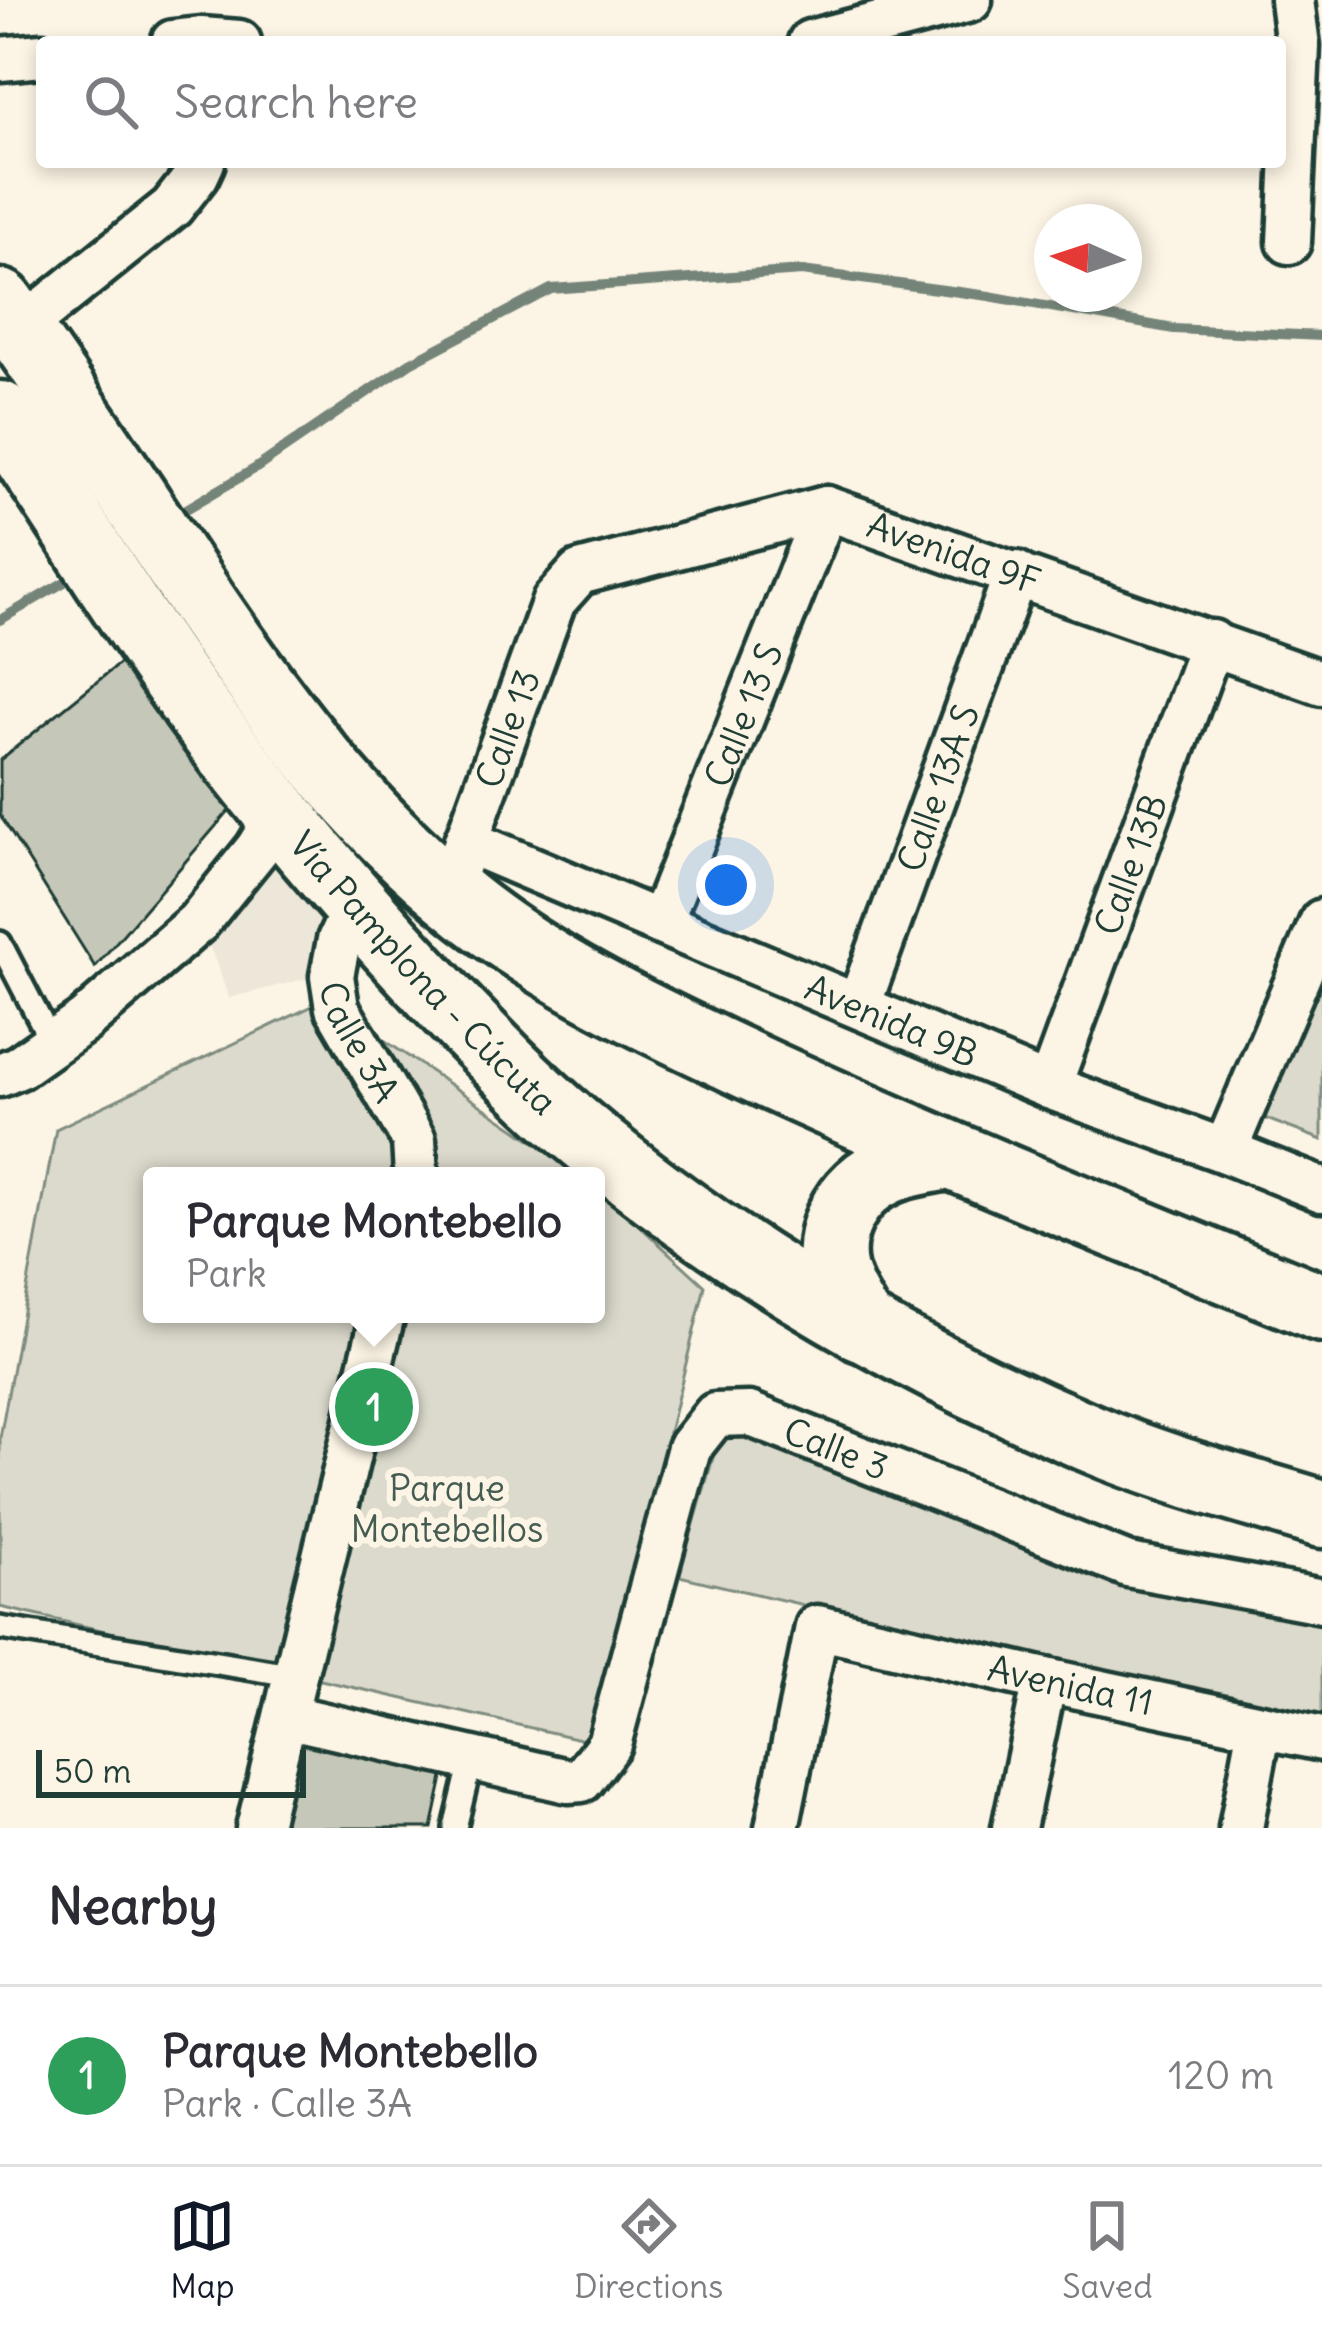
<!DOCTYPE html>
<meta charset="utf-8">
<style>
body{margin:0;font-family:Delius,sans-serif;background:#f2f2f3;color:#2b2b33}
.compass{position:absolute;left:1034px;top:204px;width:108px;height:108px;border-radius:50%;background:#fff;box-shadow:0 6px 18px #0003;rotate:273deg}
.scale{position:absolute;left:36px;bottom:30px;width:270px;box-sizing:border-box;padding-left:12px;border:6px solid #1f3d34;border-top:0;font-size:33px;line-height:42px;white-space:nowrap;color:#1f3d34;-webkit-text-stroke:9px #fcf5e5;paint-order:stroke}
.you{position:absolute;left:726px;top:885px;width:42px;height:42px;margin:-30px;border:9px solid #fff;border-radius:50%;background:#1a73e8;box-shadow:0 0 0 18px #1a73e833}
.badge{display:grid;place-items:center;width:78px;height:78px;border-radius:50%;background:#111827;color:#fff;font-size:39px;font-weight:700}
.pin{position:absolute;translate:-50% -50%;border:6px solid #fff;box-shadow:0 3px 12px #0006}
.popup{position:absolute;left:143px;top:1167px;width:462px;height:156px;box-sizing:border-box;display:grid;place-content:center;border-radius:12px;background:#fff;filter:drop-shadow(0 3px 9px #0005);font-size:39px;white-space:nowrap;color:#7c7c81}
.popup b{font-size:45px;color:#2b2b33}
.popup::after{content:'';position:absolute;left:50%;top:100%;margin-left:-24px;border:24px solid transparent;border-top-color:#fff}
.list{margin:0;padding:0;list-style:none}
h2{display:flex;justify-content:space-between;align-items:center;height:156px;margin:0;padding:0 48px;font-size:51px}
h2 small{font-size:39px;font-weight:400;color:#7c7c81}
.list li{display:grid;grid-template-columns:78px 1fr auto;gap:36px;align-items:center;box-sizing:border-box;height:180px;padding:0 48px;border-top:3px solid #e1e1e2}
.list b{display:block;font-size:45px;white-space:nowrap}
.list p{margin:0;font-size:39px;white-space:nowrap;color:#7c7c81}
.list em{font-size:39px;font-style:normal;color:#7c7c81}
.icon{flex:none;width:66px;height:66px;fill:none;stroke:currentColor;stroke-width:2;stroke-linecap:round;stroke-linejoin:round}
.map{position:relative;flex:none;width:1322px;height:1828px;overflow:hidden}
.search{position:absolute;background:#fff;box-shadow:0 6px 18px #0003;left:36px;right:36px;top:36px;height:132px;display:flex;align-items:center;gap:30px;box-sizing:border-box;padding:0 42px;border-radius:12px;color:#7c7c81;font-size:45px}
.sheet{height:336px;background:#fff}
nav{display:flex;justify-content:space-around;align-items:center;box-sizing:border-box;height:168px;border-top:3px solid #e1e1e2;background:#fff;font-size:33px;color:#7c7c81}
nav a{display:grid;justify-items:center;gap:6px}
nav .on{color:#111827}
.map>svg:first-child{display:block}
.built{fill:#ece7d8}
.green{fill:#dcdacc;stroke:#7e8c80;stroke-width:3}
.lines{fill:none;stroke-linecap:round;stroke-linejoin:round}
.stream{stroke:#758479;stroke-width:10}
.building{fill:#c5c7b9;stroke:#1f3d34;stroke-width:3}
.lane-casing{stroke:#1f3d34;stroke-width:30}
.street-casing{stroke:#1f3d34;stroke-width:51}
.highway-casing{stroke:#1f3d34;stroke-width:75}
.lane{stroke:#fcf5e5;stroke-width:21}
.street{stroke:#fcf5e5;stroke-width:42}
.highway{stroke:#fcf5e5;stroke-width:66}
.labels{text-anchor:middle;stroke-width:12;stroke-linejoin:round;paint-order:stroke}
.street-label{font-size:36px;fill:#1f3d34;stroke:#fcf5e5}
.park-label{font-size:36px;fill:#455c52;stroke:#fcf5e5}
</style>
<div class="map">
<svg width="1322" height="1828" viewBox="0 0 1322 1828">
<rect width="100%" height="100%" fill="#fcf5e5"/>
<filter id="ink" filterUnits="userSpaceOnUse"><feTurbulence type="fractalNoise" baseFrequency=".00833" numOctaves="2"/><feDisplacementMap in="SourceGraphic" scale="24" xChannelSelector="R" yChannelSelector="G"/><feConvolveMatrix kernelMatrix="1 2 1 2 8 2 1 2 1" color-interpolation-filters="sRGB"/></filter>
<g filter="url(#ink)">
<polygon class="built" points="276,856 326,915 320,975 229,998 204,931"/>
<g class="green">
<polygon points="1322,929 1322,1140 1243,1110"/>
<polygon points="325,1000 585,1176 152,1176 152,1314 596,1314 596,1186 705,1286 593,1742 0,1607 0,1438 56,1129"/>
<polygon points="723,1423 1322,1617 1322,1726 679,1576"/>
</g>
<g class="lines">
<g class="stream">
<polyline points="171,518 256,468 410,363 551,289 802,271 989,296 1174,329 1322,336"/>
<polyline points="0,620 78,574"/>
</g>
</g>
<g class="building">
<polygon points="125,659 234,805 95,967 0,815 0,760"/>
<polygon points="284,1727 447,1759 432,1828 261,1828"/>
</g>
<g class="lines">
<g class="lane-casing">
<g id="lane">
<polyline points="0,943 52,1043"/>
<polyline points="0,1628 297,1676"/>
<polyline points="455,1828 471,1761"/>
</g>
</g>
<g class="street-casing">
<g id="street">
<polyline points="173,42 201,39 239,42"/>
<polyline points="810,42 970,0"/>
<polyline points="0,59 42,55"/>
<polyline points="1289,242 1298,46 1292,0"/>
<polyline points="19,330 172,207 197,175 203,162"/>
<path id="s1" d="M 466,841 L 1049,1087 L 1225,1151 L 1322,1190"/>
<path id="s2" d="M 448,892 L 554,601 L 579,573 L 826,508 L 1322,683"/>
<path id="s3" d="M 355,905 L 339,940 L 332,976 L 337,1008 L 414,1140 L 416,1176"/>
<path id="s4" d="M 661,921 L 826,508"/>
<path id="s5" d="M 859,1005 L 1016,573"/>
<polyline points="0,1075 19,1067 84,1021 198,922 257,849 278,815"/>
<path id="s6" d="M 1049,1087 L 1212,642"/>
<polyline points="1225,1151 1322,921"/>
<path id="s7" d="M 286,1716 L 568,1781 L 582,1780 L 609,1744 L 689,1448 L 715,1415 L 749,1414 L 1128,1565 L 1322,1601"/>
<polyline points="258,1828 383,1314"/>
<path id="s8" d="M 777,1828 L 817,1627 L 1045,1680 L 1322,1739"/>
<polyline points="1014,1828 1045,1680"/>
<polyline points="1241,1828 1260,1726"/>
</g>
</g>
<g class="highway-casing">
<g id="highway">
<path d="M 0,303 C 45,367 90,432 133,497 C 225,637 320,784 449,892 C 543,972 660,1024 771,1076 C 952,1159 1137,1233 1322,1308"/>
<path id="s9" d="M 0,415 C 70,517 133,624 207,723 C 280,820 359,911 442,999 C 484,1043 525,1086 572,1126 C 726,1257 903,1359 1090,1438 C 1164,1470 1245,1490 1322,1514"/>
<path d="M 862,1328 C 854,1314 845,1301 839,1286 C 818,1239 845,1187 891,1169 C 909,1162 928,1160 947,1156"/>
</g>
</g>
<use href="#lane" class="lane"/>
<use href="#street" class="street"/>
<use href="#highway" class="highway"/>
</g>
</g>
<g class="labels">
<g class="street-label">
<text dy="13" stroke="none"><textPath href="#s2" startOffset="738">Avenida 9F</textPath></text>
<text dy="13" stroke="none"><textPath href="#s4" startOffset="222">Calle 13 S</textPath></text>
<text dy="13" stroke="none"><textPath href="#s2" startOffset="174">Calle 13</textPath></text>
<text dy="13" stroke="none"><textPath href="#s5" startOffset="231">Calle 13A S</textPath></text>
<text dy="13" stroke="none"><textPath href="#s6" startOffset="237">Calle 13B</textPath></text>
<text dy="13" stroke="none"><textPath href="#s9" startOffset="702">Vía Pamplona - Cúcuta</textPath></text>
<text dy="13" stroke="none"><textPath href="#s1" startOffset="462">Avenida 9B</textPath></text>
<text dy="13" stroke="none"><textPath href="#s3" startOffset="147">Calle 3A</textPath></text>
<text dy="13" stroke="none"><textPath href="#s7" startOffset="825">Calle 3</textPath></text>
<text dy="13" stroke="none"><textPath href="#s8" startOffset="465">Avenida 11</textPath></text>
</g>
<g class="park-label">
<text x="447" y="1501">Parque<tspan x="447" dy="41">Montebellos</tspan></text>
</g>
</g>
</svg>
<svg class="compass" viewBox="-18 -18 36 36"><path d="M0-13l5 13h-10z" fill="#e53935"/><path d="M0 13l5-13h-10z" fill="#7c7c81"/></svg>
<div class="scale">50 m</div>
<div class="you"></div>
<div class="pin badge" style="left:374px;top:1407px;background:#2e9e5b">1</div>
<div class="popup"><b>Parque Montebello</b>Park</div>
<div class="search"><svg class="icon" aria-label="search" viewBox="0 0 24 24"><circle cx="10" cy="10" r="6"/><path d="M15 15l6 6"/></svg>Search here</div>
</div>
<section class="sheet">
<h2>Nearby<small></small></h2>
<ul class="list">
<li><span class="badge" style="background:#2e9e5b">1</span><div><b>Parque Montebello</b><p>Park · Calle 3A</p></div><em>120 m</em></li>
</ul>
</section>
<nav>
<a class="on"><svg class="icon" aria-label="map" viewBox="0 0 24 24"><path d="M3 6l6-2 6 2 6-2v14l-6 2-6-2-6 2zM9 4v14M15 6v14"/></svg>Map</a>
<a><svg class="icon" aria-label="directions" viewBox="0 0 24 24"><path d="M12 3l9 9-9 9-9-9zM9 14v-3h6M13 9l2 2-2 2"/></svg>Directions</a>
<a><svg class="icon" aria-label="saved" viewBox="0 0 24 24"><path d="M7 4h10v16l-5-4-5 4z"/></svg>Saved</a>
</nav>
